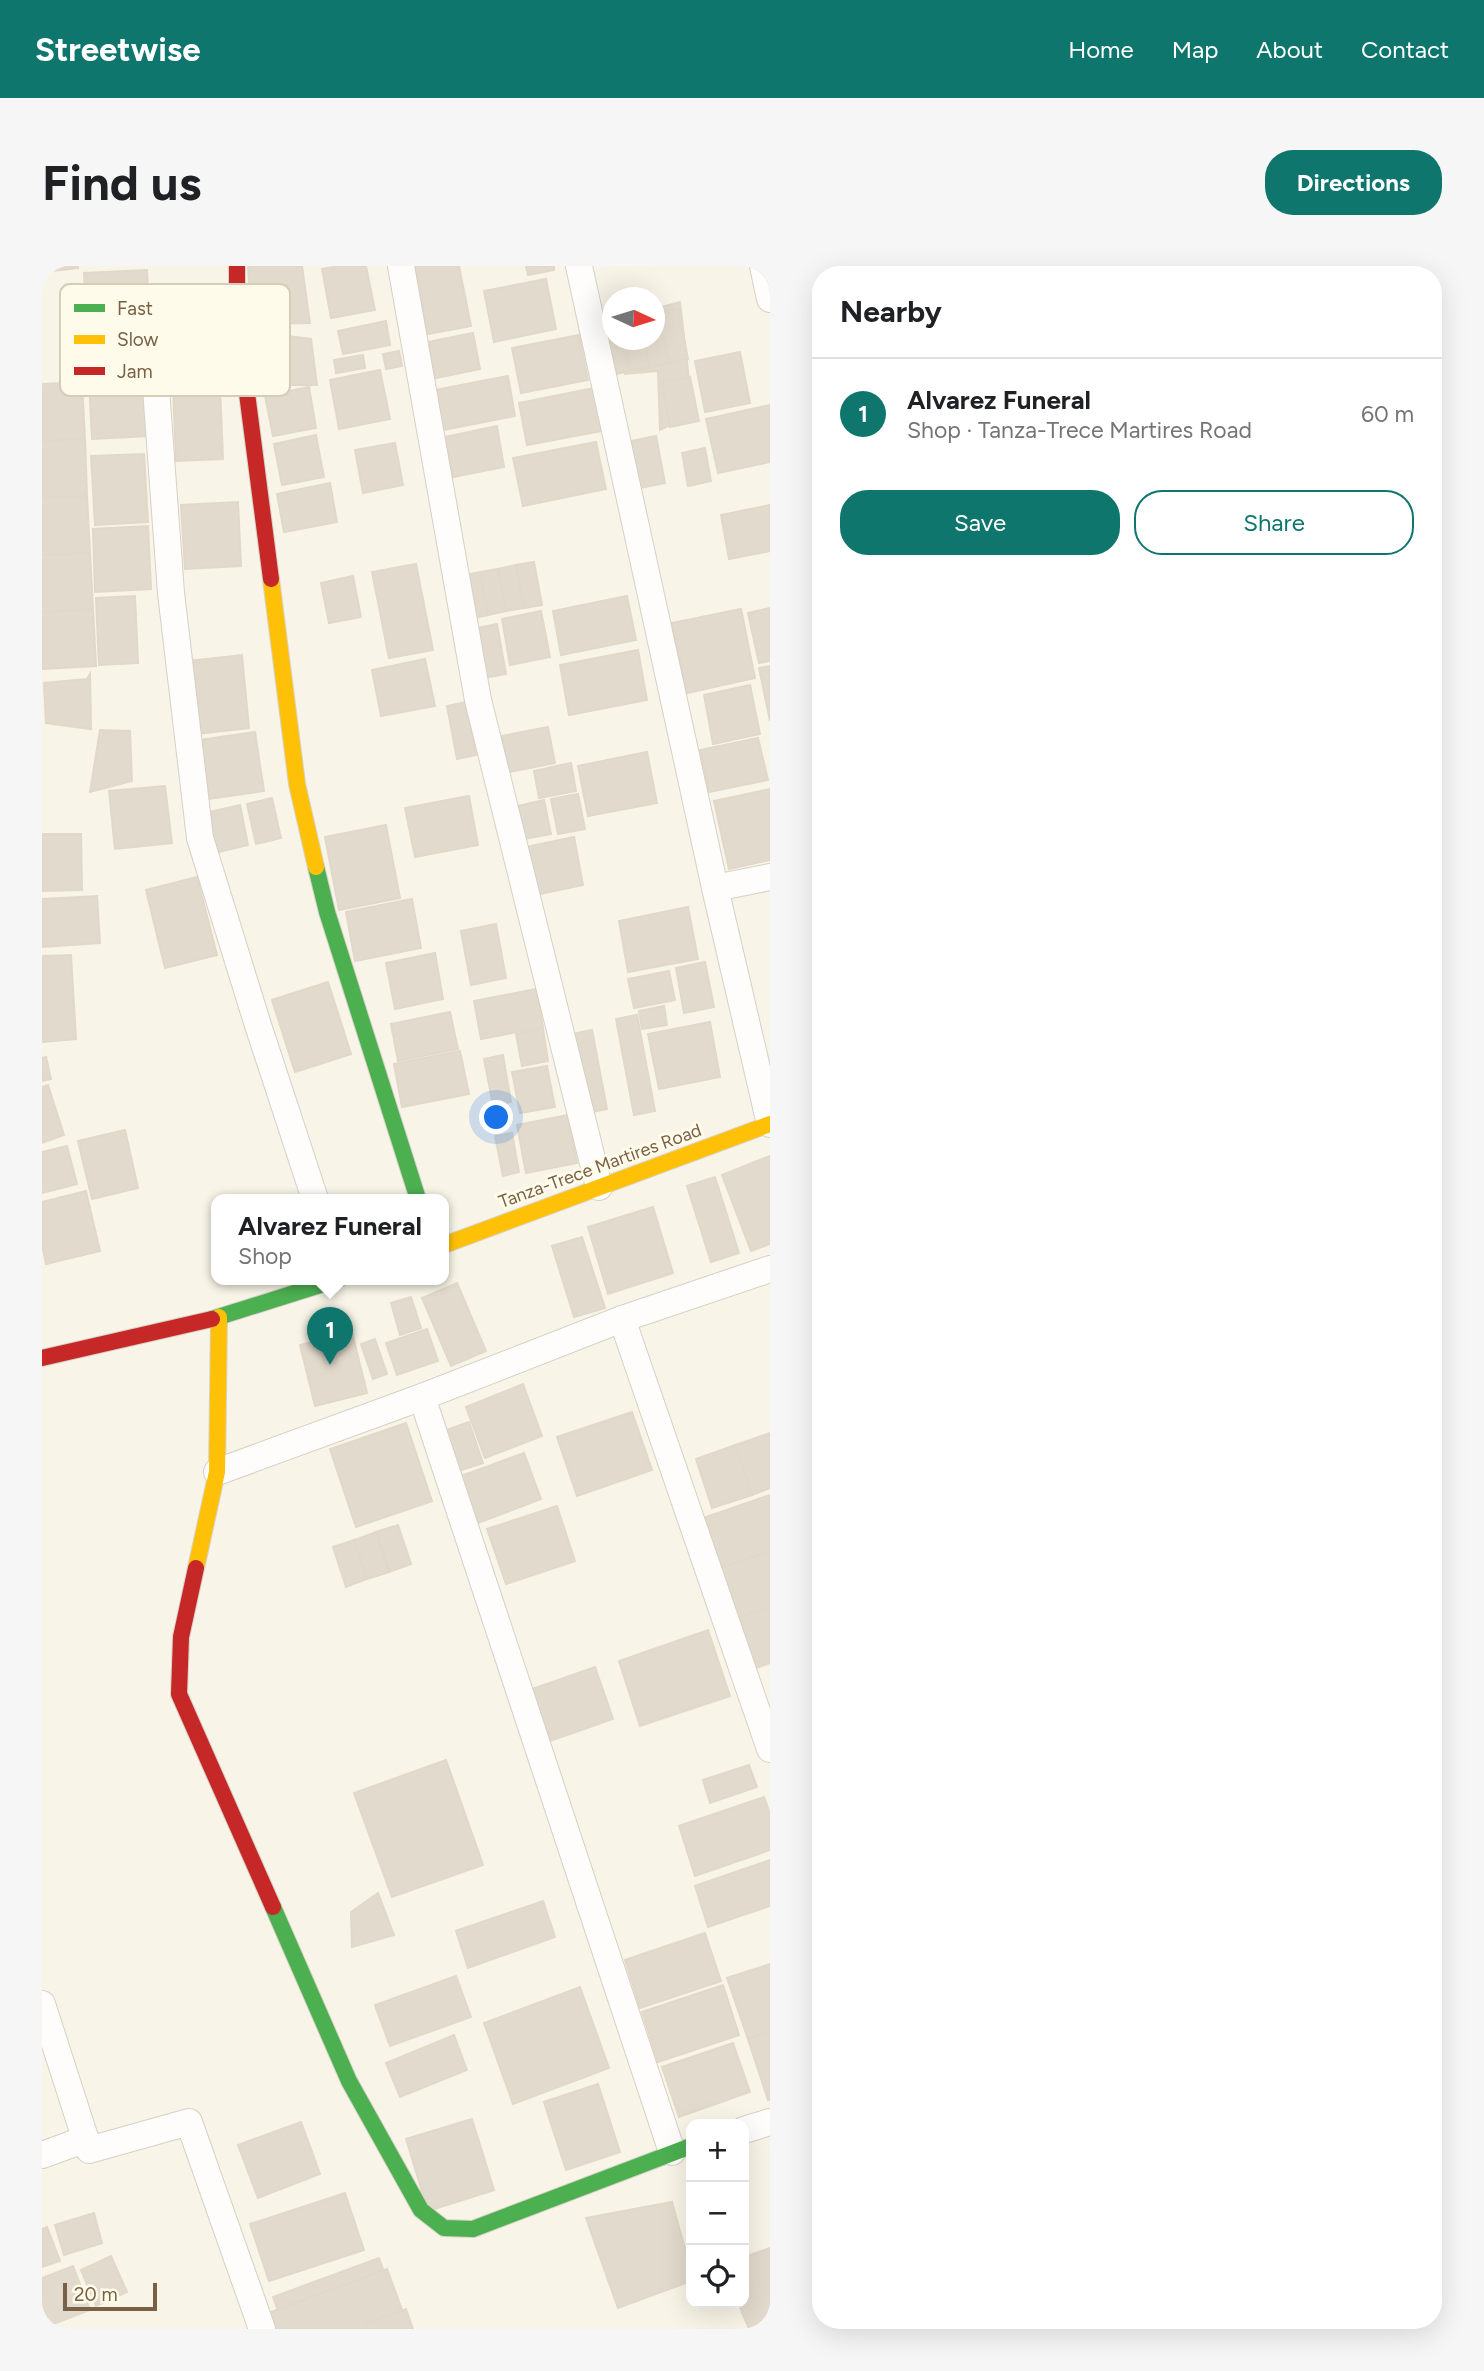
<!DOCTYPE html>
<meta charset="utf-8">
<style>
body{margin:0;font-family:Figtree,sans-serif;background:#f6f6f6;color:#202124}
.controls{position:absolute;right:21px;bottom:21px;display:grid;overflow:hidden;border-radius:14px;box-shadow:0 7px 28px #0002}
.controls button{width:63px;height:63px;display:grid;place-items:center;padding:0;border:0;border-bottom:2px solid #e0e0e0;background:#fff;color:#202124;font:35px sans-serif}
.compass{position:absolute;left:560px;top:21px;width:63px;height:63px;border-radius:50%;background:#fff;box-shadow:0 7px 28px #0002;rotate:94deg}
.scale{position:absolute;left:21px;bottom:18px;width:94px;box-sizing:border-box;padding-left:7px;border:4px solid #786146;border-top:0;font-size:19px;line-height:24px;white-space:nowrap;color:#786146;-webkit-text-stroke:5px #fffbea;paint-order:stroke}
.you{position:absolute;left:455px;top:852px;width:24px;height:24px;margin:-18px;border:5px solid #fff;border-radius:50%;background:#1a73e8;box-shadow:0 0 0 10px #1a73e833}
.badge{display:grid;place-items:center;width:46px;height:46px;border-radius:50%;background:#0f766e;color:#fff;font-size:23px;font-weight:700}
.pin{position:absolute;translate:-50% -58px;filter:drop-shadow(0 2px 4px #0008)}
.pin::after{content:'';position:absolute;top:37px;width:24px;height:21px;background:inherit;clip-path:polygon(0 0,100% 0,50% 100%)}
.popup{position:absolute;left:169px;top:928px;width:238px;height:91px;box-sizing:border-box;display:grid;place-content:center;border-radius:14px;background:#fff;filter:drop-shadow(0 2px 5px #0005);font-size:23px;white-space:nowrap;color:#757577}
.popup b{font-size:26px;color:#202124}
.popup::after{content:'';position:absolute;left:50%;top:100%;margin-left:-14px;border:14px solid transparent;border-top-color:#fff}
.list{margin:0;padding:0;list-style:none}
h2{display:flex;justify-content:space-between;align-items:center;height:91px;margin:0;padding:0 28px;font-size:30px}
h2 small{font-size:23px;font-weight:400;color:#757577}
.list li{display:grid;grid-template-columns:46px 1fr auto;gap:21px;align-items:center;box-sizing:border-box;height:112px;padding:0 28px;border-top:2px solid #e0e0e0}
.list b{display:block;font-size:26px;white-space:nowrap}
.list p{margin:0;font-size:23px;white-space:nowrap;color:#757577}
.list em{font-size:23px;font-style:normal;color:#757577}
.actions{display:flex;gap:14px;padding:21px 28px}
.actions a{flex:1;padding:16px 0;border:2px solid #0f766e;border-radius:28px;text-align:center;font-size:24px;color:#0f766e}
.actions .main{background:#0f766e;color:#fff}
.icon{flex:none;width:38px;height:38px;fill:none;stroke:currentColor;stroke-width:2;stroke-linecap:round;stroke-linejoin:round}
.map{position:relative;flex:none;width:728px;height:2063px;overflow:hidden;border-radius:28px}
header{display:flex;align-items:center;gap:42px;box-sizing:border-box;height:98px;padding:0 35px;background:#0f766e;color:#fff}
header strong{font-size:33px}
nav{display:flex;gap:38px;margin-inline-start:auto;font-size:24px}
.intro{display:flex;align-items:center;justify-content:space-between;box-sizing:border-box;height:168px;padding:0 42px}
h1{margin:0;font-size:49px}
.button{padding:18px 32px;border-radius:28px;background:#0f766e;color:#fff;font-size:24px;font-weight:700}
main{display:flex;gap:42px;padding:0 42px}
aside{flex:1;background:#fff;border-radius:28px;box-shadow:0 7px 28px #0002}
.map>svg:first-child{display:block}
.building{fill:#e2dacc;stroke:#e1d8c9;stroke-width:2}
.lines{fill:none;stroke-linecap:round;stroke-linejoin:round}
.street-casing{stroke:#d6d0c5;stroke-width:28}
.fast-casing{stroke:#d7d1c6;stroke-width:18}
.slow-casing{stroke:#d7d1c6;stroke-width:18}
.jam-casing{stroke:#d7d1c6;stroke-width:18}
.street{stroke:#fefdfb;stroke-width:26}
.fast{stroke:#4caf50;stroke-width:16}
.slow{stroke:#ffc107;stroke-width:16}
.jam{stroke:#c62828;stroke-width:16}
.labels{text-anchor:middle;stroke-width:6;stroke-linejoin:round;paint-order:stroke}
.street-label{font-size:18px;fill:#786146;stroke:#fffbea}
.key{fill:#fffbea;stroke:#d6cdb9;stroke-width:2}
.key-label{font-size:19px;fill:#786146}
</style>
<header>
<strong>Streetwise</strong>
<nav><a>Home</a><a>Map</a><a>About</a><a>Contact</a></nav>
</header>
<div class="intro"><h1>Find us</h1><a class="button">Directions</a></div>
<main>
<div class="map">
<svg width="728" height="2063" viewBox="0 0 728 2063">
<rect width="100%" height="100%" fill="#f8f4e7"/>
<g class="building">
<polygon points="0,0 36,0 36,2 0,6"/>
<polygon points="206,0 260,0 268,57 209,58"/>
<polygon points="297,0 324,0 333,44 289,52 280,3"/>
<polygon points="373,0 417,0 429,60 386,68"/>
<polygon points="484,0 512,0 512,4 486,9"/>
<polygon points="105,4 109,92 46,95 42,7"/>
<polygon points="504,13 514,63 452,76 442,25"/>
<polygon points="638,36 651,148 618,164 616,105 583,108 577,74 612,74 612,43"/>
<polygon points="176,37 179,113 124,116 121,40"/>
<polygon points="636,43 646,93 627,97 616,47"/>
<polygon points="616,47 627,97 607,101 602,74 612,74 612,48"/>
<polygon points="344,55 348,79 301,88 296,65"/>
<polygon points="570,56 570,74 582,74 588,105 569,109 559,58"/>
<polygon points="211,66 269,73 275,119 217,119"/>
<polygon points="431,67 438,103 389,113 381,77"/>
<polygon points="537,69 546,114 479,127 470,82"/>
<polygon points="582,74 602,74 607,101 588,105"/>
<polygon points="357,85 360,100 344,103 341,88"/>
<polygon points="698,86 708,137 663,146 653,95"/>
<polygon points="321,89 323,102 294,107 292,94"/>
<polygon points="338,104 348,153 297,163 288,114"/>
<polygon points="466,110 473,150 396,165 388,125"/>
<polygon points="648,111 657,155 628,161 620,116"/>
<polygon points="105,112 108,170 50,173 47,115"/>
<polygon points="40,116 43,173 0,175 0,118"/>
<polygon points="178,121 181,193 134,195 131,123"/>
<polygon points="267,121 274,162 231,170 223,130"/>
<polygon points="552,122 560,165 485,179 477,137"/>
<polygon points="728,139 728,196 676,207 664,153"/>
<polygon points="455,160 462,201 411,211 403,171"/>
<polygon points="274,169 282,211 240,219 232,178"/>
<polygon points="614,170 623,217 593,223 584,176"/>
<polygon points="43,173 45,230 0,232 0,175"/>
<polygon points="554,176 564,223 481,240 471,192"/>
<polygon points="353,177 361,219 321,227 313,184"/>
<polygon points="663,182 669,215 646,220 640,187"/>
<polygon points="102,188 106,256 53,259 49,190"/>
<polygon points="288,217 295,256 242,266 235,228"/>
<polygon points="45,230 48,287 0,289 0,232"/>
<polygon points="196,236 199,300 143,303 139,239"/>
<polygon points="728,239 728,285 687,293 679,249"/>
<polygon points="106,260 109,323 53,326 51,263"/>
<polygon points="48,287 51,343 0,346 0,289"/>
<polygon points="492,296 500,339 482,342 474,299"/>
<polygon points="374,298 391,384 347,392 330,306"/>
<polygon points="474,299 482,342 464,345 456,303"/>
<polygon points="456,303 464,345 446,349 438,306"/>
<polygon points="438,306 446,349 428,353 420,310"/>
<polygon points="311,310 319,351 287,357 279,317"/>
<polygon points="93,330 96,397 57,399 54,332"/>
<polygon points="585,330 594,374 519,389 511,345"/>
<polygon points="728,342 728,395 717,397 706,347"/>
<polygon points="51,343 54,400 0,403 0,346"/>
<polygon points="699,343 713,412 645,427 630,357"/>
<polygon points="499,345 508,391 468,399 460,353"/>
<polygon points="455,358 464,408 436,413 426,364"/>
<polygon points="596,384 605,434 527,449 518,399"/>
<polygon points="200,389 207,462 155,468 147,395"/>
<polygon points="383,393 393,440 339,450 330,404"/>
<polygon points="728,400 728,455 717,402"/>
<polygon points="48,408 49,463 4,457 2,417 45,413"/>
<polygon points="708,419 718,468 671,478 662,429"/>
<polygon points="424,436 434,489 415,493 405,440"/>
<polygon points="506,461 513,497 467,506 460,470"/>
<polygon points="58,464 88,465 90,515 48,526"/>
<polygon points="213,466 222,525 165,533 157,474"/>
<polygon points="716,472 726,514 667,526 658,484"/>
<polygon points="605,486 615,537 546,550 536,500"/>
<polygon points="529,497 534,525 497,532 492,505"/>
<polygon points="123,520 130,577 73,583 67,525"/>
<polygon points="728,523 728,594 687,603 672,535"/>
<polygon points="536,528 543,563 516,568 509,533"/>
<polygon points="427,530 436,579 373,591 363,542"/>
<polygon points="230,532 239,572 214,578 205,538"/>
<polygon points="502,534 509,568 482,573 476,540"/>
<polygon points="198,539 206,579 168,588 159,548"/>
<polygon points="344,559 358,632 297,644 283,571"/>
<polygon points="0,568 39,568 40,624 0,625"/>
<polygon points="532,571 541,619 493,629 484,581"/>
<polygon points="155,611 175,689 123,702 104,624"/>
<polygon points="55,630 58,677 0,681 0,633"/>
<polygon points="370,633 379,682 313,695 304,646"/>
<polygon points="646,641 656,693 586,706 577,655"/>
<polygon points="454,658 464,712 429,719 419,665"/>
<polygon points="393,687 401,733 353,743 344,697"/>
<polygon points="29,689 34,773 0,776 0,690"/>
<polygon points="663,696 672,741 642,747 634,702"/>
<polygon points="627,705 633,734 592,742 586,713"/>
<polygon points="286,716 309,788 253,806 230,734"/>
<polygon points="494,723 501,761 439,773 432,735"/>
<polygon points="622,740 625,759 600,763 597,745"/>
<polygon points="408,746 416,783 356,795 349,758"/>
<polygon points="595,749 613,845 592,849 574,753"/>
<polygon points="668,756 678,811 617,823 606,768"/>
<polygon points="501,763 506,795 480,800 474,768"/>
<polygon points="550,764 565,843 545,847 530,768"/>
<polygon points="418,785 427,828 360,841 352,798"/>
<polygon points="461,789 469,836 451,839 442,793"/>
<polygon points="4,791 9,813 0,815 0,792"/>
<polygon points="505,800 513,841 478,847 470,806"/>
<polygon points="6,819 22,869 0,877 0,821"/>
<polygon points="526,849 535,897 484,907 475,859"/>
<polygon points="83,864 96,922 50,933 36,875"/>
<polygon points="470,867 477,906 461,910 453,870"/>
<polygon points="25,880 35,918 0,927 0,886"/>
<polygon points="728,890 728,978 709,985 680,909"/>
<polygon points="673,911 697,987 669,996 645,920"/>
<polygon points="44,925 58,985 4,998 0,978 0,936"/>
<polygon points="611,941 631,1007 566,1028 546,961"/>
<polygon points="540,971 563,1042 532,1051 510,980"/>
<polygon points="415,1017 444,1085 409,1100 380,1032"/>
<polygon points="369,1031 379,1062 358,1069 349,1037"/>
<polygon points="385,1063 396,1095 355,1109 344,1077"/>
<polygon points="310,1066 325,1127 273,1140 258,1079"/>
<polygon points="333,1073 345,1108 331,1113 319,1078"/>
<polygon points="481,1118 500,1170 443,1192 424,1141"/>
<polygon points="590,1146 610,1204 535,1230 515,1171"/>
<polygon points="427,1156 441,1197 413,1206 398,1166"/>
<polygon points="364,1157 390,1235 314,1261 288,1183"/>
<polygon points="728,1167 728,1222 710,1229 693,1179"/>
<polygon points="693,1179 710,1229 670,1242 654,1193"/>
<polygon points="482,1187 499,1233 436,1257 419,1210"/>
<polygon points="728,1229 728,1285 678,1302 661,1252"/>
<polygon points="515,1240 533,1295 464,1318 445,1263"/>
<polygon points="356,1259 369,1298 347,1306 334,1266"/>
<polygon points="334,1266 347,1306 325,1313 312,1274"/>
<polygon points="312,1274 325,1313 304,1321 291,1281"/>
<polygon points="728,1285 728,1341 694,1352 678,1302"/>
<polygon points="728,1341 728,1397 711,1403 694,1352"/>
<polygon points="666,1364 688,1430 598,1460 577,1395"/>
<polygon points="553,1401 571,1453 508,1475 490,1423"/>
<polygon points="404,1494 441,1599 350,1631 312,1527"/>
<polygon points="707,1499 715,1521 668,1537 661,1514"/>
<polygon points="722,1531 728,1548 728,1584 653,1610 637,1560"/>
<polygon points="728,1594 728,1640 666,1661 653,1620"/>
<polygon points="336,1627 352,1669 310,1681 309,1646"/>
<polygon points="501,1635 513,1671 426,1702 414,1665"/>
<polygon points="663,1667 679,1715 598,1742 583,1694"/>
<polygon points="728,1698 728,1765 706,1773 685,1712"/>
<polygon points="414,1710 429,1751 348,1780 333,1739"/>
<polygon points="681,1719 697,1769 616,1796 600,1746"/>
<polygon points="538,1721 567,1802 471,1838 442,1757"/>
<polygon points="728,1765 728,1834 726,1834 706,1773"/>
<polygon points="412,1769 425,1804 358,1831 344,1797"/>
<polygon points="691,1777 708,1826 637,1851 620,1801"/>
<polygon points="556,1818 578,1886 524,1904 502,1836"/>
<polygon points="430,1853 452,1924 386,1945 364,1873"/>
<polygon points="259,1856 278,1908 216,1932 196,1879"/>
<polygon points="303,1927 322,1984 227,2015 208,1958"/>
<polygon points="630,1936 649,2004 649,2015 576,2042 544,1952"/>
<polygon points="52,1947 60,1977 22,1989 13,1959"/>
<polygon points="5,1961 18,1995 0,2001 0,1963"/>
<polygon points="728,1982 728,2063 707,2063 696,2037 702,2037 702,1991"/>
<polygon points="69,1990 85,2026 54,2040 39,2004"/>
<polygon points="337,1992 353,2038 285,2063 243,2063 231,2031"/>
<polygon points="31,2000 48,2044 6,2060 0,2044 0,2012"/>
<polygon points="345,2003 367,2063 232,2063 226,2047"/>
<polygon points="364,2043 371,2063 324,2063 322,2058"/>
</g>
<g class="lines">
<g class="street-casing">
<g id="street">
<polyline points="359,0 436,434 557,921"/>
<polyline points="537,0 673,622 728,858"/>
<polyline points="721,0 728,33"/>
<polyline points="114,123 129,327 158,572 215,756 273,933"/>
<polyline points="673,622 728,611"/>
<polyline points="580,1053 728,1483"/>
<polyline points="380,1131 630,1886"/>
<polyline points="175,1206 380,1131 580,1053 728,1003"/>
<polyline points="0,1738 47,1884 147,1856 220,2063"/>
<polyline points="702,1864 728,1856"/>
<polyline points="0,1889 44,1873"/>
</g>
</g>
<g class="fast-casing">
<g id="fast">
<polyline points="274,601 285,646 376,933"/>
<polyline points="170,1053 297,1013"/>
<polyline points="231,1641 307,1815 379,1944 402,1962 431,1963 649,1880"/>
</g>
</g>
<g class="slow-casing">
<g id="slow">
<polyline points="229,313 255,518 274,601"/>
<polyline points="402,979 728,858"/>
<polyline points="154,1302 175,1206 177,1051"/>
</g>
</g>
<g class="jam-casing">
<g id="jam">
<polyline points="195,0 195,50 229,313"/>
<polyline points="0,1092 170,1053"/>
<polyline points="154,1302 139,1371 137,1428 231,1641"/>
</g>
</g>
<use href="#street" class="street"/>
<use href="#fast" class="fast"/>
<use href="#slow" class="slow"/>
<use href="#jam" class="jam"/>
</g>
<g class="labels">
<g class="street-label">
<text transform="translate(558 900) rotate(-20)" y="6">Tanza-Trece Martires Road</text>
</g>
</g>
<rect x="18" y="18" width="230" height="112" rx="10" class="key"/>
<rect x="32" y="38" width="31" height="8" fill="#4caf50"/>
<rect x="32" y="69" width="31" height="9" fill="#ffc107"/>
<rect x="32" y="101" width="31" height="8" fill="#c62828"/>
<g class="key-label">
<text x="75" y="49">Fast</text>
<text x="75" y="80">Slow</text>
<text x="75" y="112">Jam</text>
</g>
</svg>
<div class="controls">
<button>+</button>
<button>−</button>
<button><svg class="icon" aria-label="locate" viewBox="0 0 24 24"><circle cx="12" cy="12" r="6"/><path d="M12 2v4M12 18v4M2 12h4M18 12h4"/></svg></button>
</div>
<svg class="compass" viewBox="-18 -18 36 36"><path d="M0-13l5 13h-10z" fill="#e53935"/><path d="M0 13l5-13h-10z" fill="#757577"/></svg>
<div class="scale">20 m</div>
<div class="you"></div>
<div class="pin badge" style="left:288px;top:1099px">1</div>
<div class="popup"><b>Alvarez Funeral</b>Shop</div>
</div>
<aside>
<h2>Nearby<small></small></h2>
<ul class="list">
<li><span class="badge">1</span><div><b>Alvarez Funeral</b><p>Shop · Tanza-Trece Martires Road</p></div><em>60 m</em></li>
</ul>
<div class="actions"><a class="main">Save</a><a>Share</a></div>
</aside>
</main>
